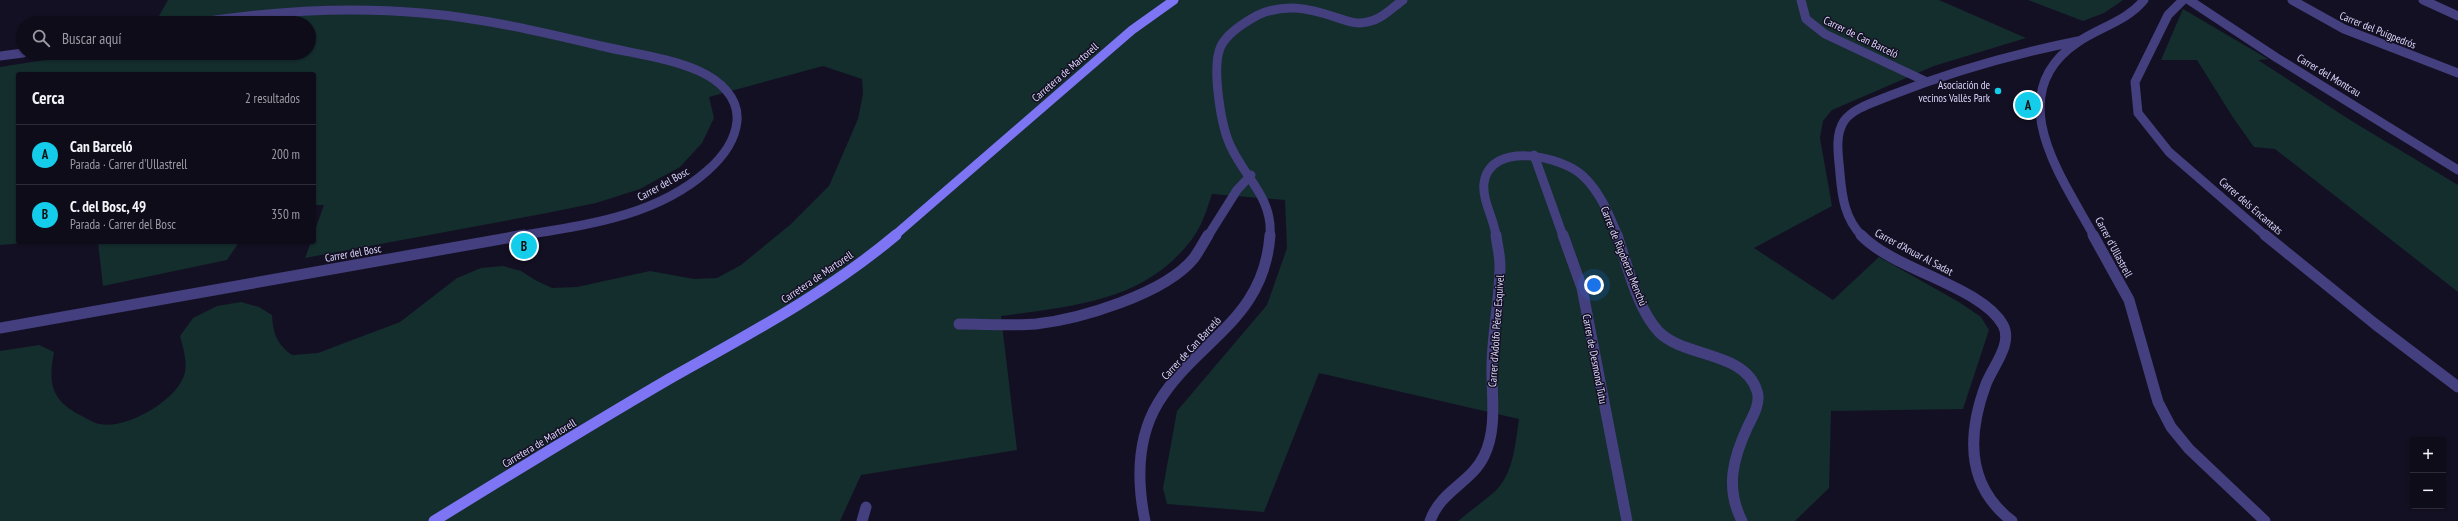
<!DOCTYPE html>
<html lang="es">
<meta charset="utf-8">
<style>
body{margin:0;font-family:"PT Sans Narrow",sans-serif;background:#181523;color:#f1f3f6}
.controls{position:absolute;right:12px;bottom:12px;display:grid;overflow:hidden;border-radius:4px;box-shadow:0 1px 3px #0004}
.controls button{width:36px;height:36px;display:grid;place-items:center;padding:0;border:0;border-bottom:1px solid #2f2c39;background:#0f0c1a;color:#f1f3f6;font:20px sans-serif}
.you{position:absolute;left:1594px;top:285px;width:14px;height:14px;margin:-10px;border:3px solid #fff;border-radius:50%;background:#1a73e8;box-shadow:0 0 0 6px #1a73e833}
.badge{display:grid;place-items:center;width:26px;height:26px;border-radius:50%;background:#13cdeb;color:#111;font-size:13px;font-weight:700}
.pin{position:absolute;translate:-50% -50%;border:2px solid #fff;box-shadow:0 1px 4px #0006}
.list{margin:0;padding:0;list-style:none}
h2{display:flex;justify-content:space-between;align-items:center;height:52px;margin:0;padding:0 16px;font-size:17px}
h2 small{font-size:13px;font-weight:400;color:#9b9ba2}
.list li{display:grid;grid-template-columns:26px 1fr auto;gap:12px;align-items:center;box-sizing:border-box;height:60px;padding:0 16px;border-top:1px solid #2f2c39}
.list b{display:block;font-size:15px;white-space:nowrap}
.list p{margin:0;font-size:13px;white-space:nowrap;color:#9b9ba2}
.list em{font-size:13px;font-style:normal;color:#9b9ba2}
.icon{flex:none;width:22px;height:22px;fill:none;stroke:currentColor;stroke-width:2;stroke-linecap:round;stroke-linejoin:round}
.map{position:relative;flex:none;width:2458px;height:521px;overflow:hidden}
.search{position:absolute;background:#0f0c1a;box-shadow:0 1px 3px #0004;left:16px;top:16px;width:300px;height:44px;display:flex;align-items:center;gap:10px;box-sizing:border-box;padding:0 14px;border-radius:22px;color:#9b9ba2;font-size:15px}
.panel{position:absolute;background:#0f0c1a;box-shadow:0 1px 3px #0004;left:16px;top:72px;width:300px;height:172px;border-radius:4px}
.map>svg:first-child{display:block}
.green{fill:#142d2d}
.lines{fill:none;stroke-linecap:round;stroke-linejoin:round}
.street-far1{stroke:#443f7e;stroke-width:9}
.street{stroke:#443f7e;stroke-width:11}
.secondary-far1{stroke:#7d75f4;stroke-width:9}
.secondary{stroke:#7d75f4;stroke-width:11}
.poi-dot{fill:#13cdeb;stroke:#141023;stroke-width:1.5}
.labels{text-anchor:middle;stroke-width:3;stroke-linejoin:round;paint-order:stroke}
.street-label{font-size:11px;fill:#dcd6fc;stroke:#141023}
.poi-label{font-size:11px;fill:#dcd6fc;stroke:#141023;text-anchor:end}
</style>
<div class="map">
<svg width="2458" height="521" viewBox="0 0 2458 521">
<rect width="100%" height="100%" fill="#141023"/>
<g class="green">
<path d="M 168,0 L 1939,0 L 2026,38 L 1934,66 L 1832,110 L 1823,121 L 1820,138 L 1832,206 L 1754,248 L 1833,300 L 1879,257 L 1959,302 L 1981,317 L 1989,330 L 1963,409 L 1831,411 L 1829,488 L 1795,521 L 1458,521 C 1469,512 1481,503 1492,494 C 1514,476 1515,444 1519,419 L 1319,373 L 1264,512 L 1167,504 L 1163,488 L 1177,411 L 1267,305 L 1287,248 L 1285,200 L 1212,194 C 1207,209 1202,226 1192,239 C 1145,302 1073,306 1001,316 L 1017,450 L 861,475 L 840,521 L 0,521 L 0,351 L 39,345 L 54,352 C 48,383 51,400 80,415 C 86,418 93,423 100,424 C 126,430 180,399 185,372 C 187,361 183,347 180,336 L 193,318 L 217,306 L 241,302 L 259,307 L 272,315 C 273,334 277,344 292,355 L 318,353 L 400,322 L 457,278 L 481,268 L 503,266 L 521,271 L 535,280 L 552,288 L 577,287 L 650,271 L 694,279 L 717,278 L 741,265 L 791,224 L 829,186 L 858,119 L 863,94 L 862,79 L 823,66 L 709,97 L 714,118 L 702,143 L 680,167 L 640,189 L 596,203 L 547,213 L 305,258 L 311,242 L 314,242 L 314,233 L 324,205 L 314,205 L 314,74 L 18,74 L 18,242 L 37,242 L 0,245 L 0,67 L 89,53 L 309,53 L 309,23 L 155,23 Z"/>
<polygon points="2028,0 2123,0 2104,13 2083,21"/>
<polygon points="2183,9 2268,59 2258,60 2350,120 2458,185 2458,292 2275,149 2254,147 2234,119 2197,60 2161,60"/>
<polygon points="98,242 239,242 227,260 103,286"/>
</g>
<g class="lines">
<g class="street-far1">
<polyline points="1801,0 1806,19 1825,34 1925,81"/>
<polyline points="2183,0 2168,15 2135,82 2138,113 2169,152 2266,236"/>
<polyline points="2189,0 2277,58 2458,170"/>
<polyline points="2292,0 2344,29 2458,73"/>
<polyline points="2423,0 2458,16"/>
<path d="M 195,23 C 271,11 346,6 422,13 C 483,18 542,32 601,46 C 631,53 671,58 699,71 C 719,80 739,97 737,121 C 735,142 722,158 707,171 C 655,217 585,225 518,236"/>
<polyline points="0,56 23,53"/>
<polyline points="1534,155 1563,236"/>
<polyline points="1208,236 1237,190 1251,175"/>
<path d="M 1270,236 C 1273,199 1247,180 1232,149 C 1221,129 1211,66 1221,46 C 1228,32 1245,22 1258,15 C 1285,3 1308,8 1335,17 C 1345,20 1356,25 1367,22 C 1381,20 1392,8 1403,0"/>
<path d="M 1496,236 C 1494,218 1482,201 1484,183 C 1490,140 1562,156 1583,176 C 1600,192 1609,214 1618,236"/>
<path d="M 1862,236 C 1845,219 1842,197 1840,174 C 1839,158 1834,136 1844,121 C 1853,108 1875,102 1889,96 C 1950,72 2013,54 2078,41"/>
<path d="M 2094,236 C 2061,176 2000,94 2078,42 C 2100,27 2127,21 2144,0"/>
</g>
<g class="street">
<polyline points="1563,235 1582,288 1627,521"/>
<path d="M 1617,235 C 1627,264 1637,309 1659,332 C 1685,358 1745,351 1757,391 C 1761,403 1753,416 1748,426 C 1733,458 1725,488 1742,521"/>
<path d="M 1861,235 C 1894,270 1981,286 2003,325 C 2013,344 1993,366 1986,384 C 1967,435 1966,486 2012,521"/>
<polyline points="2093,235 2129,300 2158,402 2171,427 2189,449 2265,521"/>
<polyline points="2265,235 2375,324 2458,387"/>
<path d="M 959,324 C 984,324 1010,326 1036,324 C 1080,319 1165,294 1194,258 C 1199,251 1204,242 1208,235"/>
<polyline points="0,328 524,235"/>
<polyline points="862,521 866,507"/>
<path d="M 1145,521 C 1137,482 1137,438 1158,403 C 1196,340 1264,321 1270,235"/>
<path d="M 1430,521 C 1441,490 1471,483 1484,456 C 1498,428 1491,393 1492,363 C 1493,330 1500,298 1500,265 C 1500,255 1497,245 1496,235"/>
</g>
<polyline class="secondary-far1" points="894,236 1132,30 1174,0"/>
<path class="secondary" d="M 434,521 C 512,473 590,425 669,379 C 747,335 827,293 896,235"/>
</g>
<circle class="poi-dot" cx="1998" cy="91" r="4"/>
<g class="labels">
<g class="street-label">
<text transform="translate(2378 30) rotate(22)" y="4">Carrer del Puigpedrós</text>
<text transform="translate(1861 37) rotate(26)" y="4">Carrer de Can Barceló</text>
<text transform="translate(1065 72) rotate(-41)" y="4">Carretera de Martorell</text>
<text transform="translate(2329 75) rotate(31)" y="4">Carrer del Montcau</text>
<text transform="translate(663 184) rotate(-29)" y="4">Carrer del Bosc</text>
<text transform="translate(2251 206) rotate(41)" y="4">Carrer dels Encantats</text>
<text transform="translate(2114 247) rotate(62)" y="4">Carrer d'Ullastrell</text>
<text transform="translate(1914 252) rotate(28)" y="4">Carrer d'Anuar Al Sadat</text>
<text transform="translate(353 253) rotate(-10)" y="4">Carrer del Bosc</text>
<text transform="translate(1624 256) rotate(68)" y="4">Carrer de Rigoberta Menchú</text>
<text transform="translate(817 277) rotate(-34)" y="4">Carretera de Martorell</text>
<text transform="translate(1496 331) rotate(-86)" y="4">Carrer d'Adolfo Pérez Esquivel</text>
<text transform="translate(1191 348) rotate(-47)" y="4">Carrer de Can Barceló</text>
<text transform="translate(1595 359) rotate(79)" y="4">Carrer de Desmond Tutu</text>
<text transform="translate(539 443) rotate(-31)" y="4">Carretera de Martorell</text>
</g>
<g class="poi-label">
<text x="1990" y="89">Asociación de<tspan x="1990" dy="13">vecinos Vallès Park</tspan></text>
</g>
</g>
</svg>
<div class="controls">
<button>+</button>
<button>−</button>
</div>
<div class="you"></div>
<div class="pin badge" style="left:2028px;top:105px">A</div>
<div class="pin badge" style="left:524px;top:246px">B</div>
<div class="search"><svg class="icon" aria-label="search" viewBox="0 0 24 24"><circle cx="10" cy="10" r="6"/><path d="M15 15l6 6"/></svg>Buscar aquí</div>
<section class="panel">
<h2>Cerca<small>2 resultados</small></h2>
<ul class="list">
<li><span class="badge">A</span><div><b>Can Barceló</b><p>Parada · Carrer d'Ullastrell</p></div><em>200 m</em></li>
<li><span class="badge">B</span><div><b>C. del Bosc, 49</b><p>Parada · Carrer del Bosc</p></div><em>350 m</em></li>
</ul>
</section>
</div>
